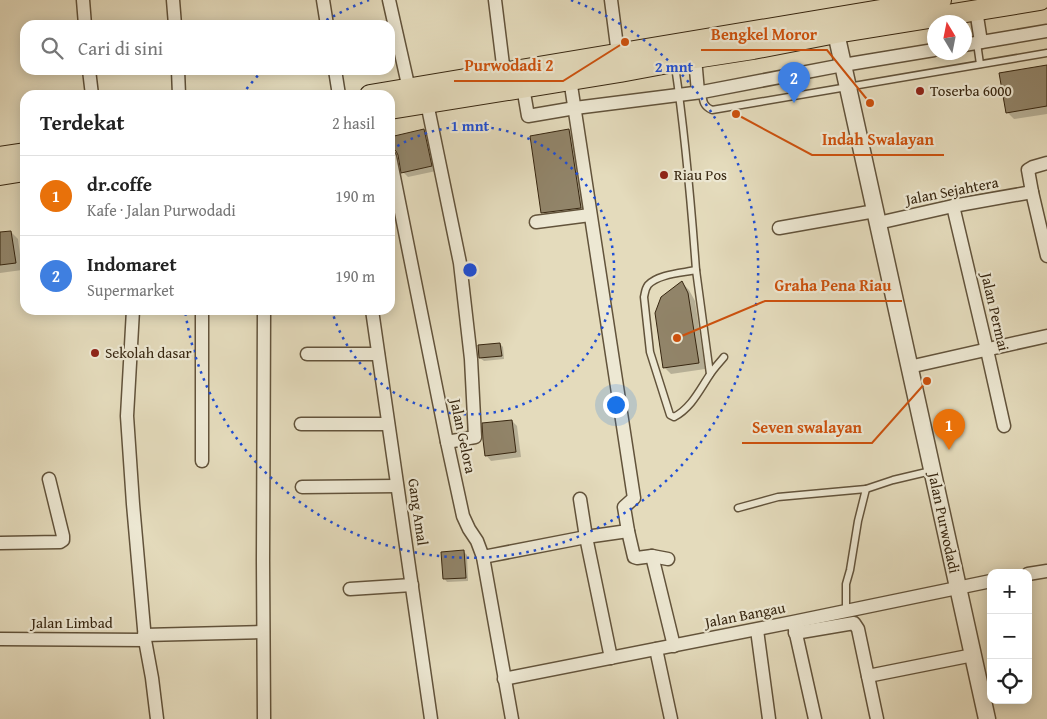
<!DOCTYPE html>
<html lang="id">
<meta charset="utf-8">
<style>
body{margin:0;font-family:"Gentium Book Plus",serif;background:#f2f2f2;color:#222}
.controls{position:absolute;right:15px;bottom:15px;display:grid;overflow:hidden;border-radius:10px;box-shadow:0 2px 12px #0003}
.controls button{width:45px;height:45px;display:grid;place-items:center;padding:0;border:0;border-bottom:1px solid #e0e0e0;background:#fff;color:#222;font:25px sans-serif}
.compass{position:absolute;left:927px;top:15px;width:45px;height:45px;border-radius:50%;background:#fff;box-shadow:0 2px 12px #0003;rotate:350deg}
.you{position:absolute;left:615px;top:404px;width:18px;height:18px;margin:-12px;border:4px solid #fff;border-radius:50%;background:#1a73e8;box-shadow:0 0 0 8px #1a73e833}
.badge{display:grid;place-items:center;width:32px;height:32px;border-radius:50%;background:#db2777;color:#fff;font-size:16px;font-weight:700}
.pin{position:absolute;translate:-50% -41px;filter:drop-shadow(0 1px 2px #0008)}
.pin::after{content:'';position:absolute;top:26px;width:18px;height:15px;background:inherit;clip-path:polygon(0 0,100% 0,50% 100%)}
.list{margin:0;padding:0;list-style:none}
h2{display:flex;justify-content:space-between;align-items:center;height:65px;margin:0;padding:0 20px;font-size:21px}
h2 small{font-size:16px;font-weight:400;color:#767676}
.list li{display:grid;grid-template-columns:32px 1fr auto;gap:15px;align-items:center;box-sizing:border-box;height:80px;padding:0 20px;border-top:1px solid #e0e0e0}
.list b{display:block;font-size:19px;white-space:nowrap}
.list p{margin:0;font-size:16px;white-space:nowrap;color:#767676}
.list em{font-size:16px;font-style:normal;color:#767676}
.icon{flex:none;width:28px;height:28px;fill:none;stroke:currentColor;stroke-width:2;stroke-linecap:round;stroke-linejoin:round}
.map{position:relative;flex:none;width:1047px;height:719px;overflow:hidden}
.search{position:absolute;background:#fff;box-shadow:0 2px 12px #0003;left:20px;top:20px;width:375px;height:55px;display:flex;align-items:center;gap:12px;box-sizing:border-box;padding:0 18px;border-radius:15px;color:#767676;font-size:19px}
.panel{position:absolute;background:#fff;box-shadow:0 2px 12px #0003;left:20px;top:90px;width:375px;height:225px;border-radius:15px}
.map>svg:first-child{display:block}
.shadow{fill:#0003}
.building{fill:#918469;stroke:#372610}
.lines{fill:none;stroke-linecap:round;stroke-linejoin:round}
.service-casing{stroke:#62533b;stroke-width:9}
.minor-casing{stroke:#62533b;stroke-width:15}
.tertiary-casing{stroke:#62533b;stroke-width:19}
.primary-casing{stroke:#372610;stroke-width:22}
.service{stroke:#ede8d3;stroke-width:6}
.minor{stroke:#ede8d3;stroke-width:12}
.tertiary{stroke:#ede8d3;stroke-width:16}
.primary{stroke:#e4dbbc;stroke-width:20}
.ring{fill:none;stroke:#1d4ed8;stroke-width:2.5;stroke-dasharray:2.5 5}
.poi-dot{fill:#8f2418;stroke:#ede8d3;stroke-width:2}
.labels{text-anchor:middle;stroke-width:4.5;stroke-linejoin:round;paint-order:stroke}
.poi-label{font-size:15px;fill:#372610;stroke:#ede8d3;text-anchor:start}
.street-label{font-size:15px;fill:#372610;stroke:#ede8d3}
.centre{fill:#1d4ed8;stroke:#ede8d3;stroke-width:2.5}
.ring-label{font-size:15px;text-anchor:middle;font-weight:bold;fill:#1d4ed8;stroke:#ede8d3;stroke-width:4.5;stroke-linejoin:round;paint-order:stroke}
.leader{fill:none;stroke:#cd510d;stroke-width:2}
.callout-dot{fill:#cd510d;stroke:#ede8d3;stroke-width:2}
.callout-label{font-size:16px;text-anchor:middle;font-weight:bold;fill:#cd510d;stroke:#ede8d3;stroke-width:4.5;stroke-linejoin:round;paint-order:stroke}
</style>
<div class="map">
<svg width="1047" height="719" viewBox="0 0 1047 719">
<rect width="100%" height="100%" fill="#e4dbbc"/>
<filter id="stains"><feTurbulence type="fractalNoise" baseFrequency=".004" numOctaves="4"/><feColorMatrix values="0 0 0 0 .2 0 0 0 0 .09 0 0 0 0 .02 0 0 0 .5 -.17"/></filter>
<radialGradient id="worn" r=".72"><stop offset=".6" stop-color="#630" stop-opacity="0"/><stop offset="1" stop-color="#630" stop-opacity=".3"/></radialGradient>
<g class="shadow">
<polygon points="1047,66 1047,114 1014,119 1007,112"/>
<polygon points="424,131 429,136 436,171 408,177 403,172"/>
<polygon points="569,131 575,137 587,214 549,219 543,212"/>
<polygon points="11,232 18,239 22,270 0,273 0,233"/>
<polygon points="682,283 689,290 695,301 705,369 671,374 664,367"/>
<polygon points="500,344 503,347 504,359 484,361 480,358"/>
<polygon points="512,421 517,426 521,457 491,461 486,455"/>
<polygon points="464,552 467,555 468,581 447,582 444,578"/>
</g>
<g class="building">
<polygon points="1047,65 1047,106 1006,113 999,73"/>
<polygon points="424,129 432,166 401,173 398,155 396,151 393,149 390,137"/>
<polygon points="569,129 581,208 541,213 530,136"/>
<polygon points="11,231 16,263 0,265 0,232"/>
<polygon points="682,281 688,293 699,363 663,368 655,313 661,297"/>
<polygon points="500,343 502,356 479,358 478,345"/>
<polygon points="512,420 516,452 485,456 483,440 482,423"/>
<polygon points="464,550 466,578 443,579 441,552"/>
</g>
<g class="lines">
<g class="service-casing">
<g id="service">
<polyline points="977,43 980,64"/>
<path d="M 675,66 C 685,133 691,202 696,270 C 682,273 658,274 648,285 C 645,289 645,293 644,297 L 650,352 L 670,415 L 674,417 C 691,408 699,391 709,376 C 713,369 719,363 724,357"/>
<path d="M 702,92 C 703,101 703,106 712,110 L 1047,53"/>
<polyline points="696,270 710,374"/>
<polyline points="738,508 778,497 866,489"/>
<polyline points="846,611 846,584 850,570 858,521 866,489 893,480 931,471"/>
</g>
</g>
<g class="minor-casing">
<g id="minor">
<polyline points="83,0 85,25"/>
<polyline points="173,0 175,25"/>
<polyline points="323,0 327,25"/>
<polyline points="389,0 409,89"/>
<polyline points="495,0 504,73"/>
<polyline points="611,0 618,54"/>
<polyline points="976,10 981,42"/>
<polyline points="964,45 1047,31"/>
<polyline points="695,58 698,92"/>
<polyline points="89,70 92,95"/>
<polyline points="178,70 179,95"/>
<polyline points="335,70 339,95"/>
<polyline points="570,79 634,498 624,507 628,531 634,557 637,558 652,556 668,559"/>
<polyline points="523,87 528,116 575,108 702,92 843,65 934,50"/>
<polyline points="427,103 460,263 471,359 475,437 447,442"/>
<polyline points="390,157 447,442 463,516 469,529 477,541 483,557 512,719"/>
<polyline points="1047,163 1033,167 1028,170 1032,192 1047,256"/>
<polyline points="953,206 987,350 1004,426"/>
<polyline points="536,222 590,215"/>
<polyline points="878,223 953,206 1032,192"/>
<polyline points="779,228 875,211"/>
<polyline points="133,310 127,416 133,504 145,640 152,678 157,719"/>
<polyline points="372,310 431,719"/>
<polyline points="307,354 378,354"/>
<polyline points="909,367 1047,336"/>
<polyline points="301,424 388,424"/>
<polyline points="202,461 202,310"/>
<polyline points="302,487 397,486"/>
<polyline points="580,499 586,537 611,658"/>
<polyline points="0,543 60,542 63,540 63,536 49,479"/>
<polyline points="652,556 674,646"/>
<polyline points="483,557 586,537 628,531"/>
<polyline points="1028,574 1047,571"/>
<polyline points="350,589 412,585"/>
<polyline points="794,625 815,719"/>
<polyline points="757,630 769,719"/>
<polyline points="795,633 854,623 858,629 877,719"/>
<polyline points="144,635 263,632"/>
<polyline points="0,639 145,640"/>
<polyline points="656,649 671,719"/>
<polyline points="868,676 973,655"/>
<polyline points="504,679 793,622 991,581"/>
<polyline points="264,719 263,561 264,310"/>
</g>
</g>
<g class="tertiary-casing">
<polyline id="tertiary" points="836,33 987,719"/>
</g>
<g class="primary-casing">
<g id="primary">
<polyline points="370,95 941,0"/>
<polyline points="390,109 620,72 695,58 753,49 836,33 1040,0"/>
<polyline points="0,157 25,153"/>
<polyline points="0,175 25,171"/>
</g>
</g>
<use href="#service" class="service"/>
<use href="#minor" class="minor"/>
<use href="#tertiary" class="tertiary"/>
<use href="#primary" class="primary"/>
</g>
<g class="ring">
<path d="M391 150A144 144 0 1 1 332 311"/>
<path d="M242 95A288 288 0 0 1 261 72M320 24A288 288 0 0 1 369 0M571 0A288 288 0 1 1 185 310"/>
</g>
<g class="poi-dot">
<circle cx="920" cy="91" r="5"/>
<circle cx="664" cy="175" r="5"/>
<circle cx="95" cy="353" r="5"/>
</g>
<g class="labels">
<g class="poi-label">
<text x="930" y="96">Toserba 6000</text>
<text x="674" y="180">Riau Pos</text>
<text x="105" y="358">Sekolah dasar</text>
</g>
<g class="street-label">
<text transform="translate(952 191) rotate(-11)" y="5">Jalan Sejahtera</text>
<text transform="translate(995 312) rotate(77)" y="5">Jalan Permai</text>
<text transform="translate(463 436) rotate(78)" y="5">Jalan Gelora</text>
<text transform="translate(418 512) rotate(82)" y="5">Gang Amal</text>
<text transform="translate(944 523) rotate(78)" y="5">Jalan Purwodadi</text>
<text transform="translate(745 615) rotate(-11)" y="5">Jalan Bangau</text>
<text x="72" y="628">Jalan Limbad</text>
</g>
</g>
<circle cx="470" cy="270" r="8" class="centre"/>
<g class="ring-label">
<text x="674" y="72">2 mnt</text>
<text x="470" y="131">1 mnt</text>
</g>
<path class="leader" d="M870 103L827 50H701M625 42L563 81H454M736 114L812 155H944M677 338L765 301H902M927 381L872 443H742"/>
<g class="callout-dot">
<circle cx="870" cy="103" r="5"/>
<circle cx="625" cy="42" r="5"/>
<circle cx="736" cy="114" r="5"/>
<circle cx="677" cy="338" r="5"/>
<circle cx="927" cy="381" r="5"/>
</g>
<g class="callout-label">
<text x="764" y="40">Bengkel Moror</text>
<text x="509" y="71">Purwodadi 2</text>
<text x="878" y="145">Indah Swalayan</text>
<text x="833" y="291">Graha Pena Riau</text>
<text x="807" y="433">Seven swalayan</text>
</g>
<rect width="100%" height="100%" filter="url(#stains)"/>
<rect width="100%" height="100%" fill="url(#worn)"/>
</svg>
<div class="controls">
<button>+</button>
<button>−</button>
<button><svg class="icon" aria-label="locate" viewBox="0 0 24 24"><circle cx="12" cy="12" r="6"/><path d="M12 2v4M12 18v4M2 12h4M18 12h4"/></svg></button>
</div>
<svg class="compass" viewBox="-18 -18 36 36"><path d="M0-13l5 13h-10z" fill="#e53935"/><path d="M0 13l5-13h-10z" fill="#767676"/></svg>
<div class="you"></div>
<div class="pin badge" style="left:949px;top:450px;background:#e8710a">1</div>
<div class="pin badge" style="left:794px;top:103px;background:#3f7fe0">2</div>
<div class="search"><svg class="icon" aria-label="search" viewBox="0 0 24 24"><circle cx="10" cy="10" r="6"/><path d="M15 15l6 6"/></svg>Cari di sini</div>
<section class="panel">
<h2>Terdekat<small>2 hasil</small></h2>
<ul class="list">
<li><span class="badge" style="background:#e8710a">1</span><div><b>dr.coffe</b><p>Kafe · Jalan Purwodadi</p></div><em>190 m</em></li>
<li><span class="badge" style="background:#3f7fe0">2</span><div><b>Indomaret</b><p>Supermarket</p></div><em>190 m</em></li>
</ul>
</section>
</div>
